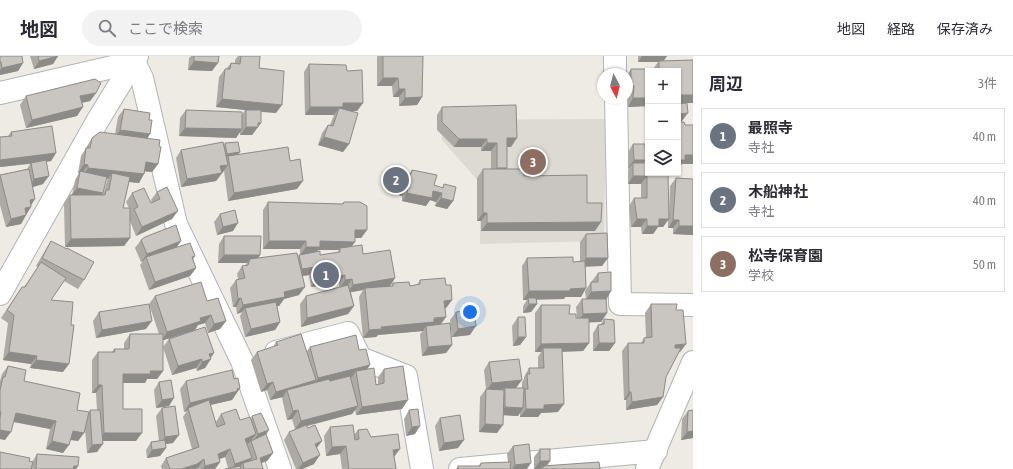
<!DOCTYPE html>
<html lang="ja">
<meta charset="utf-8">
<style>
body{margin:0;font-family:"Asap Condensed","Noto Sans JP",sans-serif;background:#f2f2f3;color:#2b2b33}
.controls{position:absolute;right:12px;top:12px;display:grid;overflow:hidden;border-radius:0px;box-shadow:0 1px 3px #0004}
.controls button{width:36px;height:36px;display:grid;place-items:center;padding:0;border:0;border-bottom:1px solid #e1e1e2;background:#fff;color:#2b2b33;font:20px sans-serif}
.compass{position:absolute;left:597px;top:12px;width:36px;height:36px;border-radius:50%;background:#fff;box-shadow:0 1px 3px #0004;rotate:173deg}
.you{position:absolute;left:470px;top:256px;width:14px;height:14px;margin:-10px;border:3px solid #fff;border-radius:50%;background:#1a73e8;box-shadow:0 0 0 6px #1a73e833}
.badge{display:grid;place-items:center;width:26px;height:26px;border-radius:50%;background:#db2777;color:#fff;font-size:13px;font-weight:700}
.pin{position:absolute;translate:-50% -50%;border:2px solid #fff;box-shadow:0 1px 4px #0006}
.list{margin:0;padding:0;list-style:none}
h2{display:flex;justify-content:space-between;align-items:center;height:52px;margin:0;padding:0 16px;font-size:17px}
h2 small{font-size:13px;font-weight:400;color:#7c7c81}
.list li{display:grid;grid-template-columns:26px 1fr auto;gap:12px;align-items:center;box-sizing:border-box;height:56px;margin:0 8px 8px;padding:0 8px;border:1px solid #e1e1e2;border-radius:0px}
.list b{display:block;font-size:15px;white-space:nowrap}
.list p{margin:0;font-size:13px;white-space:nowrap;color:#7c7c81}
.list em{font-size:13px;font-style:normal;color:#7c7c81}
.icon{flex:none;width:22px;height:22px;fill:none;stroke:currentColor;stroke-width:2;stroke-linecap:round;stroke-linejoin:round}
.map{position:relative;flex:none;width:693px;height:413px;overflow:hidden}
header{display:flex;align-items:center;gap:24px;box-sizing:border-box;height:56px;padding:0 20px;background:#fff;border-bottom:1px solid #e1e1e2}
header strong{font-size:19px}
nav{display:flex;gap:22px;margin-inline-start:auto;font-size:14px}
.search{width:280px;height:36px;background:#f2f2f3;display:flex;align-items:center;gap:10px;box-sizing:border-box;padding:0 14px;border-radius:22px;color:#7c7c81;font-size:15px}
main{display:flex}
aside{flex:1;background:#fff}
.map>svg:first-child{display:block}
.education{fill:#dddad3}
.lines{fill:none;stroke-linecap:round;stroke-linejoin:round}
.minor-casing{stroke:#b1b4b8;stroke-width:24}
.minor{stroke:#fff;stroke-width:22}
.wall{fill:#adaaa6;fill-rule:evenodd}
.shaded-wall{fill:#8d8b87}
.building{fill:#c9c6c1;stroke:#8d8b87}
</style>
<header>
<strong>地図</strong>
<div class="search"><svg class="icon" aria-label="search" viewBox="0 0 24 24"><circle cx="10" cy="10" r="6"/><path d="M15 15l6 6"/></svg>ここで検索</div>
<nav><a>地図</a><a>経路</a><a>保存済み</a></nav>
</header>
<main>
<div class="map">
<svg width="693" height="413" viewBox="0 0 693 413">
<rect width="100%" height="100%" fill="#edebe4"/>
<polygon class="education" points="606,63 604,185 480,188 480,127 442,84 440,64"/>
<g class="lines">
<g class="minor-casing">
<g id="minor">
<polyline points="615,0 615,18"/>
<polyline points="134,6 142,22 176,168 242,305 280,413"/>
<polyline points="0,37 134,6"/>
<polyline points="616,42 620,248 693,249"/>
<polyline points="0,238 98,64 137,0"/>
<polyline points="276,296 348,277 360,302 406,320 422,413"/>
<polyline points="460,413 656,395"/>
<polyline points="647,413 693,306"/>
</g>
</g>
<use href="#minor" class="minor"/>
</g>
<g class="wall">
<polygon points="0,0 23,7 18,15 0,19"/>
<polygon points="30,0 58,0 53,8 34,13"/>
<polygon points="191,0 219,0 212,15 188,14 189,2"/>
<polygon points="238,0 260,0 259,12 276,57 261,56 261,67 252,79 240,79 240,76 236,82 179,80 180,62 186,54 242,59 245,54 216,51 219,21 225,13 226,13 231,7 235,7 235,4"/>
<polygon points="377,0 423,0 422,41 417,49 399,50 399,41 393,41 392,30 377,30"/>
<polygon points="638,0 667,0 664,5 693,4 693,47 678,47 678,15 648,15 648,50 628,51 628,38 627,38 627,19 631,13 653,13 658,6 638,6"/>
<polygon points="309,8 347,15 363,47 357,55 350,55 349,88 343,96 318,89 322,77 328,69 330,69 334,59 305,59 304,16"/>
<polygon points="96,37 90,45 82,47 77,60 26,72 20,49 26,40"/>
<polygon points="442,51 511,91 507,91 507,112 506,113 524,120 587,147 595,175 481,175 481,165 477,165 477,122 483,113 491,113 491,95 481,95 481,91 454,91 437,74 437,59"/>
<path d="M 124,53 L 149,64 L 150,78 L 147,83 L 159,90 L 158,108 L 152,116 L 145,115 L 139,127 L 129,126 L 123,152 L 129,152 L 126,146 L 132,137 L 151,147 L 152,147 L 151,144 L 157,136 L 172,163 L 136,180 L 130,165 L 130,182 L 124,190 L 65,191 L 64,147 L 70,139 L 72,139 L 75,124 L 79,117 L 78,117 L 81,100 L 92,82 L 115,78 L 118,61 ZM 106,123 L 108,123 L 107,125 L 104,136 L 102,139 L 103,137 Z"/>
<polygon points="11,76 56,97 51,105 46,106 43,128 33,131 31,150 26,158 26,159 21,168 6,171 0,149 0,119 27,113 30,108 0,111 8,80"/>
<polygon points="648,76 648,101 646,100 645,80"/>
<polygon points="225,87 238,98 290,105 297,133 228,145 224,115 216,125 181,131 176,102 181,94 224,89"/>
<polygon points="633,88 644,107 669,158 670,130 676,122 693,123 693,179 673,178 673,172 668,172 668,163 663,171 658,171 653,178 642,178 641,171 631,171 629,150 634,142 641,142 641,128 628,128 628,115 629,112 628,112 628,96"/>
<polygon points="412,114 434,129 442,132 444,128 453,145 447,153 435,150 436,146 430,144 426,150 402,145 402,140 399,139 403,125 408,117 410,117"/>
<path d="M 268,146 L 342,148 L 344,146 L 367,174 L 361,182 L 355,182 L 352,190 L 363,198 L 395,222 L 390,230 L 384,231 L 391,230 L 393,227 L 410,230 L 417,229 L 420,224 L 446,229 L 452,244 L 446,252 L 445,253 L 446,261 L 441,268 L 452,289 L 446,297 L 422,300 L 420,278 L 423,275 L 378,279 L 376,281 L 363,282 L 359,241 L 363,234 L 351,236 L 354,250 L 348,258 L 301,271 L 300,248 L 306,240 L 339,231 L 339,227 L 311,231 L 309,219 L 302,220 L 299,239 L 284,243 L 279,250 L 277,250 L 280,266 L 275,274 L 245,281 L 240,260 L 242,256 L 237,258 L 236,251 L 233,251 L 230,232 L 236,224 L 238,223 L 237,218 L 242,210 L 245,210 L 247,207 L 218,207 L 219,188 L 224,180 L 260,199 L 258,202 L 298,201 L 299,199 L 300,199 L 300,193 L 263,193 L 263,154 ZM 318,194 L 339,194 L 337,197 L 320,199 L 317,195 Z"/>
<polygon points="220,158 233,175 217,179 214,166"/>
<polygon points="586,178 602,210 585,210 586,232 581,241 565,241 564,243 536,243 537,248 531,256 523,257 523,250 527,244 523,244 522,210 527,202 573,206 580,206 580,186"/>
<polygon points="141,184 181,185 177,191 195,200 193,204 196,212 190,220 149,234 140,209 143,205 141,206 135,192"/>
<polygon points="51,185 84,224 78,233 64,225 51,244 63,316 30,312 31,308 3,304 8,267 1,262 22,231 24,231 38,211 36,210 46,193"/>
<polygon points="598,217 611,235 606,243 607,257 601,266 589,266 589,287 583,295 562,296 558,356 541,357 538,361 520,361 520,357 518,360 503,359 497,377 479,376 480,341 486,333 484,314 489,306 516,332 522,332 522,326 524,323 524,321 529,312 538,312 538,301 541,296 535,296 535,257 541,249 569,258 576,262 577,262 576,251 582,243 586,243 585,235 591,226 592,226 592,225"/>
<polygon points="155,240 207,245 226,265 220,273 208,277 205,267 198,269 195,274 163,284 163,315 157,323 147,323 145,327 123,327 123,353 136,385 102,385 97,396 87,397 85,373 84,377 78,385 70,384 63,397 46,393 50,373 13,366 5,384 0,383 0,325 2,318 8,310 24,325 77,354 89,356 90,354 97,354 96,337 92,337 92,304 98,296 112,296 114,293 124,293 124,287 130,278 159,278 149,248"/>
<polygon points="651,248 676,254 686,288 680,296 679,296 666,321 663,341 657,349 626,354 626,344 624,344 622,295 628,287 641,287 644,282 646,281 645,257"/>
<polygon points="99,256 146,273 96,282 93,265"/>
<polygon points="456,256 470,279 452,281 450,264"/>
<polygon points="518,261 526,281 520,289 513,290 512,270"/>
<polygon points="604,263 615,287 609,295 593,295 593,277 598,269 601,268"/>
<polygon points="169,283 214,297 205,312 197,315 196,312 172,319 163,291"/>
<polygon points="276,286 307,295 310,291 359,294 367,313 376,329 378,328 378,321 384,313 402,353 356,359 355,354 352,358 307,370 317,392 314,408 302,413 296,413 284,384 289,376 297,373 295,373 292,363 287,364 282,342 283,341 270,344 267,334 261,336 251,304 257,296 273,291"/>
<polygon points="234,323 240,332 232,344 210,349 217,371 216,366 221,358 240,364 251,363 252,360 265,379 273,397 267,405 261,407 263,413 225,413 228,412 225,401 219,403 220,406 215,413 198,413 198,412 196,413 162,413 161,410 166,402 192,393 183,361 187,355 184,356 180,333 186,325"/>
<polygon points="159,326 169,350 156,352 154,334"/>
<polygon points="162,352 173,387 165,388 166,392 160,400 147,402 146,394 151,386 159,385 156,360"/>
<polygon points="409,354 415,378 406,380 404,363"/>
<polygon points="693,354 693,382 681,384 682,363 688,355"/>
<polygon points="440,362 458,392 439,395 435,370"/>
<polygon points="330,371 354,379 358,374 371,381 394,401 396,413 342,413 340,398 326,400 324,380"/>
<polygon points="513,390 527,413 456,413 458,410 478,410 481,407 508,406 507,398"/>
<polygon points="540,393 550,405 547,410 600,413 534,413 534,401"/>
<polygon points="37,398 78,410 76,413 0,413 29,405 32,406"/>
</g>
<g class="shaded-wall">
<polygon points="58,0 53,8 34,13 39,5"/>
<polygon points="642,0 667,0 662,6 659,5 658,6 638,6"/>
<polygon points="194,5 218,7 212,15 188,14"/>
<polygon points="23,7 18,15 0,19 0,14 2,12"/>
<polygon points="383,22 398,22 392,30 377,30"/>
<polygon points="631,30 634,30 628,38 627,38 627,36"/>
<polygon points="399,33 405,33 399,41 393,41"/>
<polygon points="96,37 90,45 74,48 80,40"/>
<rect x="678" y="39" width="15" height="8"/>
<polygon points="422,41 417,49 399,50 405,42"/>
<polygon points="633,42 648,42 648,50 628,51"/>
<polygon points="222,43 282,49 276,57 216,51"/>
<polygon points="343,47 363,47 357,55 339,56 339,52 334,59 305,59 310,51"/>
<polygon points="83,51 77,60 26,72 32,64"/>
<polygon points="688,57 682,65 678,66 678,58"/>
<polygon points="258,67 261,67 252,79 240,79 246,71"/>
<polygon points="185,72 242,73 236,82 179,80"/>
<polygon points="120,74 150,78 144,87 114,83"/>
<polygon points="324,81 349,88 343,96 318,89"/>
<polygon points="507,82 517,82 511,91 501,91"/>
<polygon points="459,83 487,83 481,91 454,91"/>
<polygon points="487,87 497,87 491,95 481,95"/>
<polygon points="240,96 234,104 228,100 224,106 221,106 227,98"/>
<polygon points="56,97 51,105 0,111 0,104"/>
<polygon points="685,99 693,99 693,108 682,108 679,112 678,112 678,104"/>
<polygon points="634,104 646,104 640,112 633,107 629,112 628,112"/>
<polygon points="146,106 158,108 152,116 141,115"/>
<polygon points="84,108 88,109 82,117 80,115 79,117 78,117"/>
<polygon points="228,109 216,125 181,131 187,123 220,110"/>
<polygon points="88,112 144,118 139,127 111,124 112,117 108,123 82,121"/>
<polygon points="497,112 507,112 501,120 491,120"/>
<polygon points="49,120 43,128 29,132 34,123"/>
<polygon points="633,120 647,120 641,128 628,128"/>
<polygon points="303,125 297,133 228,145 234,137"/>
<polygon points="405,131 408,132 402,140 399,139"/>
<polygon points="77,132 103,137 98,145 71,140"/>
<polygon points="433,135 442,137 436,146 430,144 426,150 402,145 407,137"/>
<polygon points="441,142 453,145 447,153 435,150"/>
<polygon points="35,143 30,151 31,151 26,159 20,160 30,144"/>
<polygon points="178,155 172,163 136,180 142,171"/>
<polygon points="483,157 487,157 481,165 477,165"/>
<polygon points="26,159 21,168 6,171 11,163"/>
<polygon points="637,163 647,163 641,171 631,171"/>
<polygon points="659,163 669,163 663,171 658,171 653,178 642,178 647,170"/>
<polygon points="673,164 679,164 673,172 668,172"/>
<polygon points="601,166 595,175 481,175 487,167"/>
<polygon points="238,167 233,175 217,179 223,171"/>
<polygon points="679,170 693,170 693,179 673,178"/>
<polygon points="355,174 367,174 361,182 349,182"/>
<polygon points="130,182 124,190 65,191 71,183"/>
<polygon points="181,185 175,193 146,201 143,205 141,206 147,198"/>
<polygon points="269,185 306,185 300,193 263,193"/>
<polygon points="320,185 355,186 349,194 340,192 339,194 318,194 314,199 300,199 306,191"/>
<polygon points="224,199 260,199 255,207 250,203 247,207 218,207"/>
<polygon points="586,202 608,202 602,210 581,211"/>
<polygon points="315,211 309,219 296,221 302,213"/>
<polygon points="196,212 190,220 149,234 155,226"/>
<polygon points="345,219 339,227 311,231 317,223"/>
<polygon points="395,222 390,230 365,234 365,232 363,234 347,237 353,229"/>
<polygon points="352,223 346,232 340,232 345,224"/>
<polygon points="305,231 299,239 284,243 279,250 246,256 245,252 242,256 237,258 243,249 284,236"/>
<polygon points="586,232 581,241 565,241 564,243 528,244 528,242 527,244 523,244 529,235"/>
<polygon points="611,235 606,244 586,244 591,236"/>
<polygon points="241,242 236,251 233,251 238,243"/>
<polygon points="452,244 446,252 439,253 444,245"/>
<polygon points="529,248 537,248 531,256 523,257"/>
<polygon points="354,250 348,258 301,271 307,262"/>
<polygon points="607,257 601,266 577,267 583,258"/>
<polygon points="211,259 205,267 198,269 195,274 161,285 167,276 200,262"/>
<polygon points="446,261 440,269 426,270 423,275 378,279 376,281 363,282 369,274 381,271"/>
<polygon points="152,265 146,273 96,282 102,274"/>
<polygon points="226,265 220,273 208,277 214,268"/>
<polygon points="280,266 275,274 245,281 251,273"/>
<polygon points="476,270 470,279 452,281 458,273"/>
<polygon points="518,281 526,281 520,289 513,290"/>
<polygon points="589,287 583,295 543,296 543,292 541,296 535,296 541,288"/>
<polygon points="599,287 615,287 609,295 593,295"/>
<polygon points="686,288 680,296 670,297 675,289"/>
<polygon points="452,289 446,297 422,300 428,291"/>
<polygon points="9,296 37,300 31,308 3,304"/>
<polygon points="214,297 208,304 211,303 205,312 197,315 202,306 209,298"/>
<polygon points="202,303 196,312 172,319 178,310"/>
<polygon points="36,304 69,308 63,316 30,312"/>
<polygon points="370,309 364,318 356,315 352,321 312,331 318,322"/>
<polygon points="150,315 163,315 157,323 147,323 145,327 117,327 123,318"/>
<polygon points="316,324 310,332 287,334 283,341 270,344 276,336"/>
<polygon points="522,324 516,332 505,332 504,333 486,335 492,327"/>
<polygon points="273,326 267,334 261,336 267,328"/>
<polygon points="98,329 102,329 96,337 92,337"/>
<polygon points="240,332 232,344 189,354 188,352 187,355 184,356 190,347"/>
<polygon points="629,336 631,336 626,344 624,344"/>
<polygon points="663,341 657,349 626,354 632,346"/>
<polygon points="174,342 169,350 156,352 162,344"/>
<polygon points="408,344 402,353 356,359 362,351"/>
<polygon points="564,348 558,356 541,357 538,361 520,361 526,353 544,349"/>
<polygon points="358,350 352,358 295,373 301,365"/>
<polygon points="505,351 523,352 518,360 499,359"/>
<polygon points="298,354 292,363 287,364 293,355"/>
<polygon points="16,357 56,365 50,373 10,365"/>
<polygon points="485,368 503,369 497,377 479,376"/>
<polygon points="420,370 415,378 406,380 412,371"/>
<polygon points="0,374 11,376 5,384 0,383"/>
<polygon points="269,374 263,383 253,386 258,378"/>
<polygon points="73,375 84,377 78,385 67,383"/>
<polygon points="693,375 693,382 681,384 687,376"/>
<polygon points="104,377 142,377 136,385 98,385"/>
<polygon points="256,378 249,387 239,391 245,383"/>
<polygon points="179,379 173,387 160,389 165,381"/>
<polygon points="464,384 458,392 439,395 444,387"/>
<polygon points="52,385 69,389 63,397 46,393"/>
<polygon points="322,385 316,393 315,388"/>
<polygon points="103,388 97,396 87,397 92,389"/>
<polygon points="346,390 340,398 326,400 332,391"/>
<polygon points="166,392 160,400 147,402 152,394"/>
<polygon points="230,393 225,401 212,406 218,398"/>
<polygon points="400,393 394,401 393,394"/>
<polygon points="273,397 267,405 254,410 260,402"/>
<polygon points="320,399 314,408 302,413 298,413 303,407"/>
<polygon points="252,402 246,410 243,407 238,413 231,413 235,408"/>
<polygon points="204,403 198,412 196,413 181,413"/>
<polygon points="540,405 550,405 544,413 543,410 541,413 534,413"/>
<polygon points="220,406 215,413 203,413 205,410"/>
<polygon points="531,407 527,413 512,413 515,409"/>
<polygon points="74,410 78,410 76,413 72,413"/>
</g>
<g class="building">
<polygon points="0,0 22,0 23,7 2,12 1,6 0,6"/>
<polygon points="38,0 58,0 39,5"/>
<polygon points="194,0 219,0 218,7 194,5"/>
<polygon points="241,0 260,0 259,12 284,15 282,49 222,43 225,13 230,13 231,7 240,8"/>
<polygon points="383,0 423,0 422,41 405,42 405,33 399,33 398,22 383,22"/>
<polygon points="693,4 693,39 678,39 678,15 648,15 648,42 633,42 634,30 631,30 631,13 659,13 659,5"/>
<polygon points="309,8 346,9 347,15 362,14 363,47 343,47 343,51 310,51"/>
<polygon points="95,23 101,27 96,37 80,40 83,51 32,64 26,40"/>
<polygon points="687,47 688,57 678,58 678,48"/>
<polygon points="516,49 517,82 507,82 507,112 497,112 497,87 487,87 487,83 459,83 442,66 442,51"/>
<polygon points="339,52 358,57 349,88 324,81 328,69 333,70"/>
<polygon points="124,53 150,57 149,64 152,64 150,78 120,74"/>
<polygon points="186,54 242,56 242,73 185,72"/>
<polygon points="246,54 261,54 261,67 258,67 258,71 246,71"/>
<polygon points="678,66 684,66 685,69 693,69 693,99 685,99 685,104 678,104"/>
<polygon points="52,70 56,97 0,104 0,81 12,80 11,76"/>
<polygon points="100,76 160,84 159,90 161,91 158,108 146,106 144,118 88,112 88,109 84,108 86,92 90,92 92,82"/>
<polygon points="223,86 228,109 220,110 222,117 187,123 181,94"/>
<polygon points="238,86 240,96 227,98 225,87"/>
<polygon points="633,88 645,88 646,104 634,104"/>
<polygon points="288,91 290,105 300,103 303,125 234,137 228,100"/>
<polygon points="46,104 49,120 34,123 31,107"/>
<polygon points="633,107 648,107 648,117 668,117 669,163 659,163 659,170 647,170 647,163 637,163 634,142 647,142 647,120 633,120"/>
<polygon points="29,113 35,143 30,144 31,151 25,152 26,159 11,163 0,119"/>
<polygon points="483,113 524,113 524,120 587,119 587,147 602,147 601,166 487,167 487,157 483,157"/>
<polygon points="412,114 437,119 434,129 443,132 444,128 456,131 453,145 441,142 442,137 433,135 432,142 407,137 408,132 405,131 408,117 411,118"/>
<polygon points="80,115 107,121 103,137 77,132"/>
<polygon points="112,117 130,121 123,152 130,152 130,182 71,183 70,139 105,139 106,134 109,134"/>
<polygon points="676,122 693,123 693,170 679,170 679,164 673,164"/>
<polygon points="167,131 178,155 142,171 134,153 138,151 132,137 144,132 151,147 160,143 157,136"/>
<polygon points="268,146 343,148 344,146 360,146 367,150 367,174 355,174 355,186 320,185 320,191 306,191 306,185 269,185"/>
<polygon points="235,154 238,167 223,171 220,158"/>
<polygon points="176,169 181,185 147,198 141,184 145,181"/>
<polygon points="607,177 608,202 586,202 586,178"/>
<polygon points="224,180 261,180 260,199 224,199"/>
<polygon points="51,185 67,193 67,192 94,206 84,224 42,202"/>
<polygon points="190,187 195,200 192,201 196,212 155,226 146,201"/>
<polygon points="362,189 363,198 390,194 395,222 353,229 352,223 345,224 345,219 317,223 315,211 302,213 299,199 320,195 320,199 340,196 340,192"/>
<polygon points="297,197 305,231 284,236 285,241 243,249 241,242 238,243 236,224 245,222 242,210 248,209 250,203"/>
<polygon points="573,201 573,206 585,205 586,232 570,233 570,235 529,235 527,202"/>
<polygon points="41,206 66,222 51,244 73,246 71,269 74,269 69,308 36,304 37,300 9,296 14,259 7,254 22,231 25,231"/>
<polygon points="611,216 611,235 591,236 591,226 598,226 598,217"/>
<polygon points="445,222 446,229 451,229 452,244 444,245 446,261 434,262 434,266 381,271 382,273 369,274 365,232 393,230 393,227 409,226 410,230 420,228 420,224"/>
<polygon points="201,226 207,245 218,242 226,265 214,268 211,259 200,262 201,265 167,276 155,240"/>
<polygon points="348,229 354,250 307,262 306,240"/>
<polygon points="528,242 536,242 537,248 529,248"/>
<polygon points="582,243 606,243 607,257 583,258"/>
<polygon points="276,246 280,266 251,273 245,252"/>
<polygon points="149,248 152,265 102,274 99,256"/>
<polygon points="651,248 677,248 676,254 683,254 686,288 675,289 675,292 681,292 666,321 663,341 632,346 631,336 629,336 628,287 644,287 644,282 652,281"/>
<polygon points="541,249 570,249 569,258 576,258 576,262 589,262 589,287 541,288"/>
<polygon points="474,254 476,270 458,273 456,256"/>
<polygon points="518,261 525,261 526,281 518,281"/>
<polygon points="604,263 614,264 615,287 599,287 598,269 604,268"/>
<polygon points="450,267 452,289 428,291 426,270"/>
<polygon points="205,271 214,297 209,298 211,303 202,306 202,303 178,310 169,283"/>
<polygon points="130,278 163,278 163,315 150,315 151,318 123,318 123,353 142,353 142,377 104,377 102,329 98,329 98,296 115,296 114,293 129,293"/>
<polygon points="301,278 316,324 276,336 273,326 267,328 257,296 278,289 276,286"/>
<polygon points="356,279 359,294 366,293 370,309 318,322 310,291"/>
<polygon points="543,292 562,292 564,348 544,349 544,353 526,353 525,333 528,333 527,318 530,318 529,312 544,312"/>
<polygon points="519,303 522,324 492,327 489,306"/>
<polygon points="8,310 26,314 24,325 80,337 77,354 89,356 84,377 73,375 69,389 52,385 56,365 16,357 11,376 0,374 0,362 1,356 0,356 0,334 3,321 5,321"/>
<polygon points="403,310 408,344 362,351 356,315 374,312 376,329 384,327 384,313"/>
<polygon points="232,314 234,323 238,322 240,332 237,333 238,335 190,347 186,325"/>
<polygon points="350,320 358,350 301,365 298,354 293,355 287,334 329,323 330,325"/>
<polygon points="171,324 174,342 162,344 159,326"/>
<polygon points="505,332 524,332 523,352 505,351"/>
<polygon points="486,333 504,334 503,369 485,368"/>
<polygon points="209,344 217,371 225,368 221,358 236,353 240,364 250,361 256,378 245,383 252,402 235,408 230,393 218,398 220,406 205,410 204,403 197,408 181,413 170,413 166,402 199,391 188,352"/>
<polygon points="175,350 179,379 165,381 162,352"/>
<polygon points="418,353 420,370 412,371 409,354"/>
<polygon points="90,354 100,354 103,388 92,389"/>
<polygon points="693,354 693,375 687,376 688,355"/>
<polygon points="261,357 269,374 258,378 252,360"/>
<polygon points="460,359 464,384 444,387 440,362"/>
<polygon points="306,369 308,372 315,369 322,385 315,388 320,399 303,407 289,376"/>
<polygon points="353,369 355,384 359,383 358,374 367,373 371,381 398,378 400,393 393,394 396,413 349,413 346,390 332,391 330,371"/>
<polygon points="266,378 273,397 260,402 263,413 244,413 243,407 257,403 251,385"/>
<polygon points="165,384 166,392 152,394 151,386"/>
<polygon points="529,388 531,407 515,409 513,390"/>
<rect x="540" y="393" width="10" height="12"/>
<polygon points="0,396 30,402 29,405 33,406 31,413 0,413"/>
<polygon points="37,398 79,401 78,410 74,410 73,413 36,413"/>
<polygon points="511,406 510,413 458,413 458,410 480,410 481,407"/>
<polygon points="599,406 600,413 543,413 543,410"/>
<polygon points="240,410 241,413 225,413"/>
</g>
</svg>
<div class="controls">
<button>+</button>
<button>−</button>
<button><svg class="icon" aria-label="layers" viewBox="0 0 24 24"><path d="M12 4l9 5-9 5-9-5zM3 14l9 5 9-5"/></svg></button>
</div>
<svg class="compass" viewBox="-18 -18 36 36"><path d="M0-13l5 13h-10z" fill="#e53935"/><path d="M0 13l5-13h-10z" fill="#7c7c81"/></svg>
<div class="you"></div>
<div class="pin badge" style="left:326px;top:219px;background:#6b7280">1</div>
<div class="pin badge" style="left:396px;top:124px;background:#6b7280">2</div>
<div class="pin badge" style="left:533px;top:106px;background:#8d6e63">3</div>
</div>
<aside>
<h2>周辺<small>3件</small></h2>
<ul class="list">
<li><span class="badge" style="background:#6b7280">1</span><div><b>最照寺</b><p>寺社</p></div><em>40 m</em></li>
<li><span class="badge" style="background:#6b7280">2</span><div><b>木船神社</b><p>寺社</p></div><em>40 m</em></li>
<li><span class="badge" style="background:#8d6e63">3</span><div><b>松寺保育園</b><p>学校</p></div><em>50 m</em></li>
</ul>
</aside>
</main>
